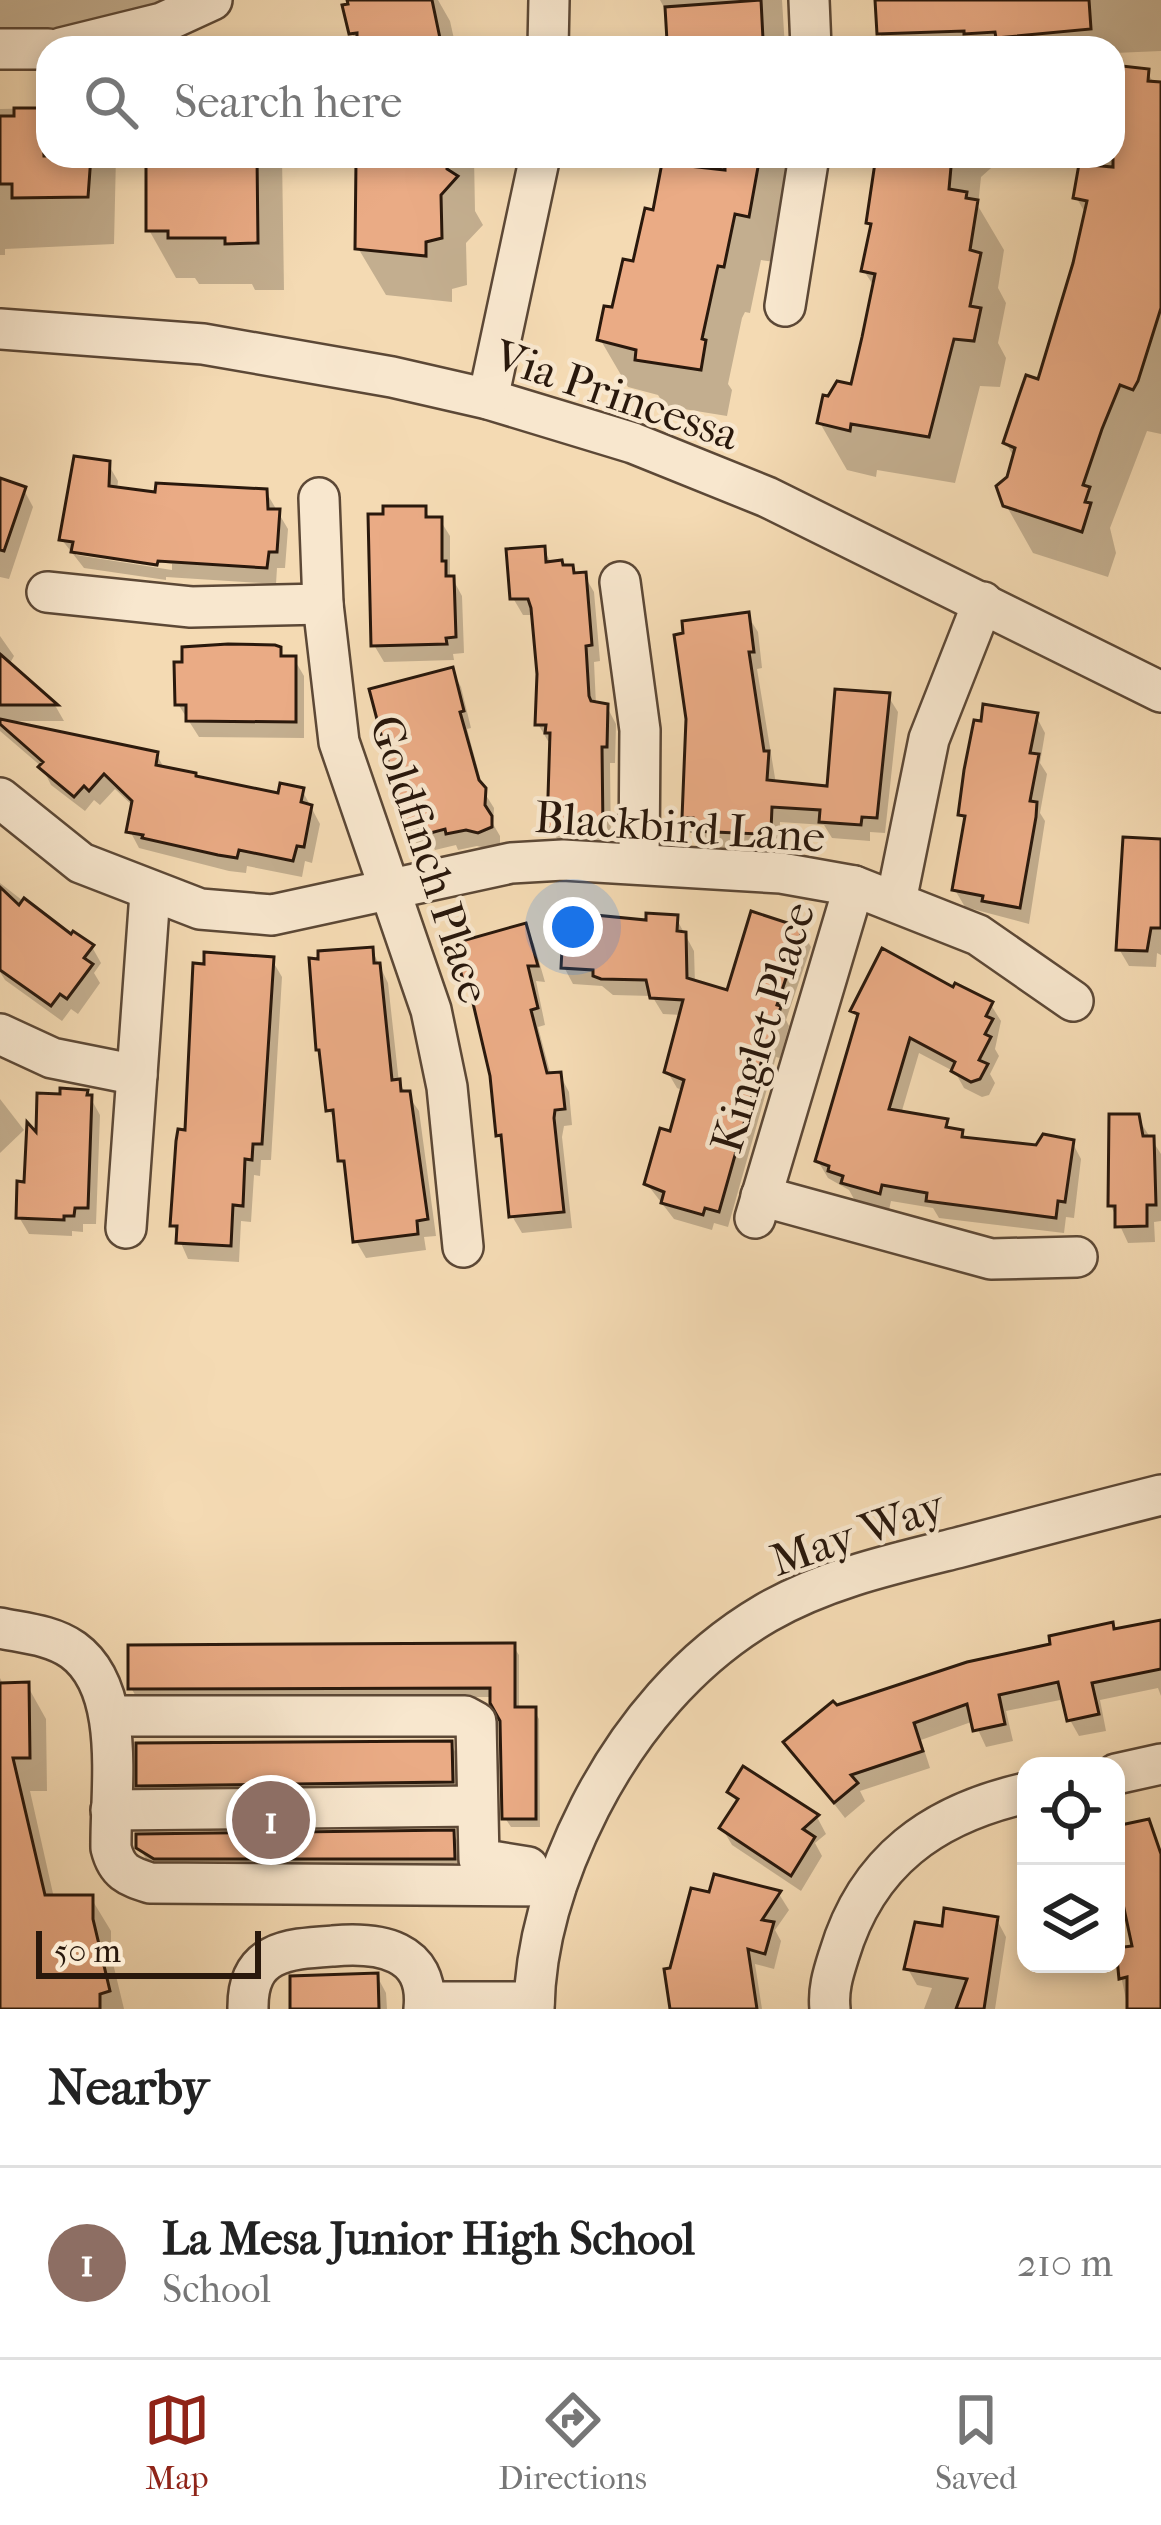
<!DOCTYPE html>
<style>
body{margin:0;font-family:"IM FELL French Canon",serif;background:#f2f2f2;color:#222}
.controls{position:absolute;right:36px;bottom:36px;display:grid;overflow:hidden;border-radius:24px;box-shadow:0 6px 18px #0003}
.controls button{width:108px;height:108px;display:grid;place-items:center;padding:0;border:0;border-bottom:3px solid #e0e0e0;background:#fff;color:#222;font:60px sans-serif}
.scale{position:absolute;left:36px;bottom:30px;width:225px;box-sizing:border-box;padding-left:12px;border:6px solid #29180c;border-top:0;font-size:33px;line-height:42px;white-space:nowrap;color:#29180c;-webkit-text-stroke:9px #f8e7ce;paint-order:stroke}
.you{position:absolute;left:573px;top:927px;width:42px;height:42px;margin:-30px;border:9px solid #fff;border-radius:50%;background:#1a73e8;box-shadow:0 0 0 18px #1a73e833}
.badge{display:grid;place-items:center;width:78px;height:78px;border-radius:50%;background:#8f2418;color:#fff;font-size:39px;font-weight:700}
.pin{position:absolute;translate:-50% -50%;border:6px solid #fff;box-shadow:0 3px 12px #0006}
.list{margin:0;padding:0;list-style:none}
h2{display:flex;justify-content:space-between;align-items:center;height:156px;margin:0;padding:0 48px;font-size:51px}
h2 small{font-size:39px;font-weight:400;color:#767676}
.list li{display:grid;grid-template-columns:78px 1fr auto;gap:36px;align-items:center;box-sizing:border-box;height:192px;padding:0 48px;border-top:3px solid #e0e0e0}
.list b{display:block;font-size:45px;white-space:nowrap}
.list p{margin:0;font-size:39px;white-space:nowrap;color:#767676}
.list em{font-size:39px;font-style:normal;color:#767676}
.icon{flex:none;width:66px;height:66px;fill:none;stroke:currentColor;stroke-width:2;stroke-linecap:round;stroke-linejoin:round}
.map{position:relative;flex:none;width:1161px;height:2009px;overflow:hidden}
.search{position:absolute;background:#fff;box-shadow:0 6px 18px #0003;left:36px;right:36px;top:36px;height:132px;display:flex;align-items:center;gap:30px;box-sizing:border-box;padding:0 42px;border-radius:36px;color:#767676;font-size:45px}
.sheet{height:348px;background:#fff}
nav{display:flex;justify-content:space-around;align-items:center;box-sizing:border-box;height:168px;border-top:3px solid #e0e0e0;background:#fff;font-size:33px;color:#767676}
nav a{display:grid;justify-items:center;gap:6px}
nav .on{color:#8f2418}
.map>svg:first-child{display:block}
.shadow{fill:#0003;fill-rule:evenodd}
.building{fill:#eaab85;stroke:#29180c;stroke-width:3}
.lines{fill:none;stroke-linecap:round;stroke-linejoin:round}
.minor-casing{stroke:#5c4836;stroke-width:44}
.minor{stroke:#f8e7ce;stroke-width:39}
.labels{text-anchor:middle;stroke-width:9;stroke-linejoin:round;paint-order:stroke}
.street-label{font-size:45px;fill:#29180c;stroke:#f8e7ce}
</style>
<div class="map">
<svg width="1161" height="2009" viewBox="0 0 1161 2009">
<rect width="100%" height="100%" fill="#f4dab3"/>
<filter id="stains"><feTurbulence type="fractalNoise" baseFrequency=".00167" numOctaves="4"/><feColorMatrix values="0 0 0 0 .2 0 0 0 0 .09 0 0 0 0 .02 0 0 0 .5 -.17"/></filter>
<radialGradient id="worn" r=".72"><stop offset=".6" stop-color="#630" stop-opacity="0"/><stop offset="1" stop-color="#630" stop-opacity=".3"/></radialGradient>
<g class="shadow">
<polygon points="0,0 199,0 127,26 0,38"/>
<polygon points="350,0 438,0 450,21 456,48 356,48 346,7 352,6"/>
<polygon points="660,0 782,0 785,48 669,48 668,15"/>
<polygon points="878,0 1161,0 1161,51 1115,53 1116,69 1147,72 1155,85 1161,85 1161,434 1147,431 1110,528 1116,553 1108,577 1033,553 1006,505 1015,459 1006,443 1040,383 1087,216 1076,197 1099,170 1101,156 1113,156 1113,48 888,48 880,34"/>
<polygon points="48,108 48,156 116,156 114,244 5,249 5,255 0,255 0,109"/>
<polygon points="151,156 282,156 284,290 255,290 252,284 199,284 195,278 176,278 149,230"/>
<polygon points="358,156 474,156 475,211 483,225 466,243 467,285 452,289 452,302 386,295 358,248"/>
<polygon points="661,156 789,156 775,262 761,260 750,313 745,312 742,318 728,384 732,390 727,416 665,406 658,395 628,387 600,339 655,213 665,163"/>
<polygon points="878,156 1011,156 1011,160 1000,160 981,177 978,206 1004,250 998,288 1006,303 998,343 1006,358 1000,387 980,386 955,483 877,470 876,477 847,470 820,423 854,387 875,288 864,271 873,229 869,222"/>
<path d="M 108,464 L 118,481 L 117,490 L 158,495 L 266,492 L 288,529 L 285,568 L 277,568 L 276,584 L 166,577 L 166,580 L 84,568 L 62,540 ZM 76,549 L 172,564 L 172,570 L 76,555 Z"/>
<polygon points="0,481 24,490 33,507 9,579 0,577"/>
<polygon points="424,509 431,520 440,520 450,536 450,574 462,596 464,653 453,654 454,660 384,662 374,645 386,517"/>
<polygon points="543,549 552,564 571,568 576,576 584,575 594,592 600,661 594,662 596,705 607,707 616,724 615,763 610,763 611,845 560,844 550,827 553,741 548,741 538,724 540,674 534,615 523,615 513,598"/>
<polygon points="748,616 758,632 762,668 757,669 776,784 830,789 888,696 898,712 885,833 870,832 870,841 832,838 824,825 780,822 779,846 767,845 767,850 705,847 695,834 685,817"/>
<polygon points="0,636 14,656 9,665 56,707 64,721 8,721 157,755 165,770 280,797 302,790 320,824 312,863 305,861 302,877 247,866 246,873 229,871 139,848 130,831 134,807 115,789 100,805 94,800 85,811 51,785 42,767 0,731"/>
<polygon points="279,649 284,659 294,659 304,676 304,738 199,737 178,704"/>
<polygon points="452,670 461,687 471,728 467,729 484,792 494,808 493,824 500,836 500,844 489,849 477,846 458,850 456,845 435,850 431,843 418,846 409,829"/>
<polygon points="1036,716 1045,733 1040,763 1047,774 1040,813 1045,821 1029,924 965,907 955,890 966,824 961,815"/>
<polygon points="1161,842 1161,955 1157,953 1156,967 1129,966 1119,949"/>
<polygon points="0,883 72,939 92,947 101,963 94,973 100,983 78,1014 71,1009 62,1021 5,980 0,972"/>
<polygon points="676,918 694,951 695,984 729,994 801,930 811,947 786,1020 789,1026 780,1058 776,1057 728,1227 714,1223 712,1230 674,1219 647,1184 672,1134 684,1091 677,1088 667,1071 682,1015 663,1014 652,996 613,995 602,986 573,984 564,967 648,923"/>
<polygon points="525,927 534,944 545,982 536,981 545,1025 538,1027 551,1076 560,1075 569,1092 572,1125 564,1126 562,1137 572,1228 522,1233 512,1216 493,1076 476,1001 467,986"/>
<polygon points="372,950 388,983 399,1083 419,1111 436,1236 424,1237 426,1250 366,1258 356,1241 348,1173 341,1160 337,1124 329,1110"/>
<polygon points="272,960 282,977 271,1160 261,1160 260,1176 254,1175 251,1222 241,1221 239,1262 188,1259 173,1225"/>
<polygon points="954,992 991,1005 1001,1021 995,1049 999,1056 990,1074 995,1083 989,1095 982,1097 964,1088 955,1072 919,1053 901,1114 946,1121 951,1131 961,1132 966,1140 1038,1148 1072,1142 1081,1159 1074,1218 1066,1217 1064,1233 939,1218 933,1208 891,1201 889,1210 854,1199 849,1190 828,1178 818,1161 859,1020 854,1011"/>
<polygon points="90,1097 100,1115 96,1224 83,1224 83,1232 72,1231 72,1236 29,1234 19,1217 39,1139"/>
<polygon points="0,1099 24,1130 0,1153"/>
<polygon points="1137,1117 1161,1154 1161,1221 1154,1222 1155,1242 1128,1243 1111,1206"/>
<polygon points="1161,1623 1161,1696 1158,1688 1100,1700 1106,1731 1079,1736 1070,1720 1065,1699 1006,1711 1013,1741 986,1747 974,1721 921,1740 930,1768 860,1791 865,1801 845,1818 787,1743 836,1709"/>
<polygon points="513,1646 519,1655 519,1710 534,1710 539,1719 540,1827 511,1827 505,1818 503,1721 493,1697 137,1698 131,1688"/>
<polygon points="0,1678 4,1686 27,1685 46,1719 47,1791 30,1791 54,1898 91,1898 111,1931 111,1955 124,2009 0,2009"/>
<polygon points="451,1744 460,1761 461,1798 149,1802 139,1785"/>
<polygon points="744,1770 817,1817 826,1834 815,1843 822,1856 801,1891 732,1845 722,1828 738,1804 730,1792"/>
<polygon points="1148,1822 1161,1850 1161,2009 1128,2009 1116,1952 1136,1948 1116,1857 1116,1829"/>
<polygon points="453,1833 472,1867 454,1863 471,1892 159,1881 139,1847"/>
<polygon points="779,1894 789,1910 775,1930 781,1941 774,1969 755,1964 762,2009 673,2009 672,1970 711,1896"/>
<polygon points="997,1920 1006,1937 995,2009 924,2009 932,1988 917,1985 908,1969 944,1929"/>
<polygon points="377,1976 386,1993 387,2009 293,2009"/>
</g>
<g class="building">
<polygon points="347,0 432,0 442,48 357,48 357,33 349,34 342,5 348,4"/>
<polygon points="761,0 763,39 667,41 665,7"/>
<polygon points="875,0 1089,0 1091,29 996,38 995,32 964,34 964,31 877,34"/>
<polygon points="1113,65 1149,69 1148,81 1161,82 1161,308 1138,381 1133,390 1120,385 1102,429 1083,485 1090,487 1085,502 1091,503 1082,532 1003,506 996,486 1007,477 1015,448 1003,443 1018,398 1026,375 1038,379 1073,263 1087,201 1073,198 1079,164 1113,167"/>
<polygon points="14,108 41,108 44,156 91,156 88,197 12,198 12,184 0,184 0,116 14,116"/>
<polygon points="146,156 257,157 258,243 225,244 225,238 168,238 168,231 146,231"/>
<polygon points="402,156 447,156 447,169 458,176 441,195 442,238 426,242 426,256 355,249 356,162 402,164"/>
<polygon points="725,156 760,156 749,217 735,214 724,267 718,266 717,270 702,339 706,340 701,370 635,360 636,350 597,340 604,306 612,307 623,259 633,261 645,208 653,210 662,163 725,170"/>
<polygon points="876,156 952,156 949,189 967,192 966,198 978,200 970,250 981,253 970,306 981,308 974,341 954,339 929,437 851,424 850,431 817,423 823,395 828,396 837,381 851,384 862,337 875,274 861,271 871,224 866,223"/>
<polygon points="74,456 110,461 109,486 155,492 156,483 267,489 268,509 280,509 277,552 269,552 267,568 158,561 157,565 71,552 73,542 59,540"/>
<polygon points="0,478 26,487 4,551 0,550"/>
<polygon points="383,506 426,506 426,517 442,517 442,561 446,561 446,576 454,576 456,637 446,638 447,644 371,646 368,514 383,514"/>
<polygon points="545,546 546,562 562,560 563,565 573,565 574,573 586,572 592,645 586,646 589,696 591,701 608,704 607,747 602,747 603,829 547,828 550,733 545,733 546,725 535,725 537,674 531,608 528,599 510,599 506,549"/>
<polygon points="749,612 754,652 749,652 764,751 769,751 767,780 827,786 835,689 890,693 877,818 862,817 861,825 819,822 820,810 772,807 771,830 759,829 759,834 692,831 693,818 682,818 686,719 674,635 683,633 682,621"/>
<polygon points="228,644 275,645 281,647 281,656 296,656 296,722 186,721 186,705 175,705 174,662 182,662 182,647"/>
<polygon points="0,654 58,705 0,705"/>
<polygon points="453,667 464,711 460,712 479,780 486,788 485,805 492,816 492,827 478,833 466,830 446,834 445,829 423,835 420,827 406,830 369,689"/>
<polygon points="983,704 1038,713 1030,753 1039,754 1030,801 1037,802 1036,817 1020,908 982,901 983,896 952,890 965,816 958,815 964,770 974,720 981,721"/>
<polygon points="0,719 158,752 156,765 196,773 196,776 278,793 280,783 304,788 301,802 312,805 304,847 297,846 293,861 239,850 237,858 218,855 142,838 143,835 126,832 132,801 104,774 89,791 84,786 74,797 38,767 43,762 0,724"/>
<polygon points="1123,837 1161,839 1161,928 1151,928 1147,951 1116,950"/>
<polygon points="0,887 19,905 24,898 71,934 73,931 94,945 84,958 93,964 67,999 60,994 51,1006 0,970"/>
<polygon points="751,911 803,928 777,1005 781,1006 771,1043 767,1042 719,1212 705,1208 703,1215 661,1203 664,1192 644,1184 660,1128 670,1131 684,1080 664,1072 683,1000 650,998 646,980 601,979 593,976 593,970 561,968 564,912 646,920 646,913 678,915 677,931 686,932 687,978 727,990"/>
<polygon points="526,923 538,966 528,966 538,1008 531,1010 547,1073 561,1072 565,1109 555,1110 554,1118 564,1212 509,1217 501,1135 496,1136 490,1076 469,986 465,987 456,956 465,953 462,941"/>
<polygon points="373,947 374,963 380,963 392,1080 400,1079 401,1091 410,1091 428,1219 417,1221 418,1234 353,1242 344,1161 338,1161 333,1110 326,1111 319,1050 316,1050 309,958 318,959 318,951"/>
<polygon points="882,948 953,987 955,983 993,1002 986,1016 993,1019 985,1034 991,1037 979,1060 988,1064 980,1079 971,1082 951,1071 955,1062 910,1038 889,1109 948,1119 946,1127 963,1130 962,1137 1036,1145 1043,1134 1074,1140 1065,1202 1058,1201 1056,1218 926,1201 927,1193 882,1185 880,1194 841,1183 843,1176 828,1171 829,1166 815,1161 858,1014 850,1011"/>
<polygon points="204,952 274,957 262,1144 253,1144 252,1160 245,1159 243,1206 233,1205 231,1246 176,1243 177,1226 170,1226 176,1141 178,1129 185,1130 193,963 204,964"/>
<polygon points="60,1088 88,1090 87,1095 92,1095 88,1208 75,1208 74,1216 64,1216 64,1220 16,1218 17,1181 24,1182 27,1122 36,1132 37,1093 60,1094"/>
<polygon points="1109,1114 1139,1114 1143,1136 1154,1136 1156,1205 1147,1205 1147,1226 1115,1227 1115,1206 1108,1206"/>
<polygon points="1161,1620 1161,1669 1092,1683 1099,1714 1067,1721 1058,1682 999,1695 1005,1724 973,1731 967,1704 914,1723 923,1751 851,1775 858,1783 834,1803 783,1742 833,1701 837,1705 967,1662 1050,1644 1049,1636 1113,1622 1114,1629"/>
<polygon points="515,1643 515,1707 536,1707 536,1819 502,1819 500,1721 490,1703 490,1688 128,1689 128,1645"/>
<polygon points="29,1682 30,1758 13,1758 45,1895 93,1895 93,1919 110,1991 100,1994 100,2009 0,2009 0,1683"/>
<polygon points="452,1741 453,1782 136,1786 136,1743"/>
<polygon points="743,1766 819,1815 803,1829 815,1837 791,1876 719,1828 738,1799 727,1792"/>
<polygon points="1149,1819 1161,1854 1161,2009 1127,2009 1127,1977 1119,1979 1116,1948 1132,1946 1116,1871 1116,1826"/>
<polygon points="454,1830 455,1859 154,1859 136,1848 136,1834"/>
<polygon points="714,1874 781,1891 762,1920 774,1922 765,1954 748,1949 757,2009 670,2009 664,1969 670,1968 691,1888 709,1892"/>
<polygon points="944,1908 998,1917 984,2009 956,2009 967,1979 904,1969 915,1922 942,1926"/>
<polygon points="378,1973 379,2009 290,2009 290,1976"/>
</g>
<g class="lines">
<g class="minor-casing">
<g id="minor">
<polyline points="809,0 811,48"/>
<polyline points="61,48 162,23 212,0"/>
<polyline points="548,48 549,0"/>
<polyline points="0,49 48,49"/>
<polyline points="785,306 809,156"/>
<polyline points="0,329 203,344 392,377 488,399 633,443 767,497 1161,692"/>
<polyline points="488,399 540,156"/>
<polyline points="319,498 323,604 339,742 431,1010 447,1087 463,1247"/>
<polyline points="620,582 640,730 639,863"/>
<polyline points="47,592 191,607 323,604"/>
<polyline points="0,798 81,863 200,909 272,915 511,863 563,860 781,873 854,886 978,935 1073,1001"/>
<polyline points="896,901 929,739 983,602"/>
<polyline points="0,1034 52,1058 137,1075"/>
<polyline points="761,1196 991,1259 1077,1257"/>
<polyline points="755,1218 854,886"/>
<polyline points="126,1228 150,893"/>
<path d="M 0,1628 C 24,1633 52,1635 73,1650 C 127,1689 110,1789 111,1848 C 117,1872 128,1876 150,1883 L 556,1886"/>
<polyline points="110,1716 465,1716 476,1722 479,1859 528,1867"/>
<polyline points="1116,1774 1161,1764"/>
<polyline points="111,1810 477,1806"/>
<polyline points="426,2002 534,2002"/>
<path d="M 248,2009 C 247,1951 287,1949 333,1946 C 378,1942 430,1949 424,2009"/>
<path d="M 534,2009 C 535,1938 558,1870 590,1807 C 630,1729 689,1658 766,1613 C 825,1579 892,1564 957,1548 C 1025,1530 1093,1512 1161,1495"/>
<path d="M 830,2009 C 828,1989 833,1974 839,1955 C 867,1861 933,1814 1026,1793"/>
</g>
</g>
<use href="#minor" class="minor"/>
</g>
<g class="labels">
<g class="street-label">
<text transform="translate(617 394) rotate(19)" y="16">Via Princessa</text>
<text transform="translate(680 826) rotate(4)" y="16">Blackbird Lane</text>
<text transform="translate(431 859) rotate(72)" y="16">Goldfinch Place</text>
<text transform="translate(762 1027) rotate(-73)" y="16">Kinglet Place</text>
<text transform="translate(857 1532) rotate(-19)" y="16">May Way</text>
</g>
</g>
<rect width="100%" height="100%" filter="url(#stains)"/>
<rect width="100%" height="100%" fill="url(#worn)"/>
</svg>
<div class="controls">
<button><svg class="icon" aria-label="locate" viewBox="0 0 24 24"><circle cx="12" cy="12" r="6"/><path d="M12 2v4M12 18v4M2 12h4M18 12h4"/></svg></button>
<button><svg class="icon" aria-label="layers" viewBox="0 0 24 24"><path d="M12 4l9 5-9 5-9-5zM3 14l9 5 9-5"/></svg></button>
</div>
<div class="scale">50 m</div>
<div class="you"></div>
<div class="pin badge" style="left:271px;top:1820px;background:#8d6e63">1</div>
<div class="search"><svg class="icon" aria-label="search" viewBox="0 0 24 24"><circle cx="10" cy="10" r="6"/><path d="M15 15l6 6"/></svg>Search here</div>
</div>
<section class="sheet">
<h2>Nearby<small></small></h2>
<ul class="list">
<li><span class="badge" style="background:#8d6e63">1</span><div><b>La Mesa Junior High School</b><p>School</p></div><em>210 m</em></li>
</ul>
</section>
<nav>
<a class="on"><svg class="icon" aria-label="map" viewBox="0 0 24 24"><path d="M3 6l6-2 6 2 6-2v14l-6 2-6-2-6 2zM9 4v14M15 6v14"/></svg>Map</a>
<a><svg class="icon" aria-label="directions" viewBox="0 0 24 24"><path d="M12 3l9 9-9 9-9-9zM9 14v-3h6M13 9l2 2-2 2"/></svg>Directions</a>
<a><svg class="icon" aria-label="saved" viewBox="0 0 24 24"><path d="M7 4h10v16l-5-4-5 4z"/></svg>Saved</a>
</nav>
